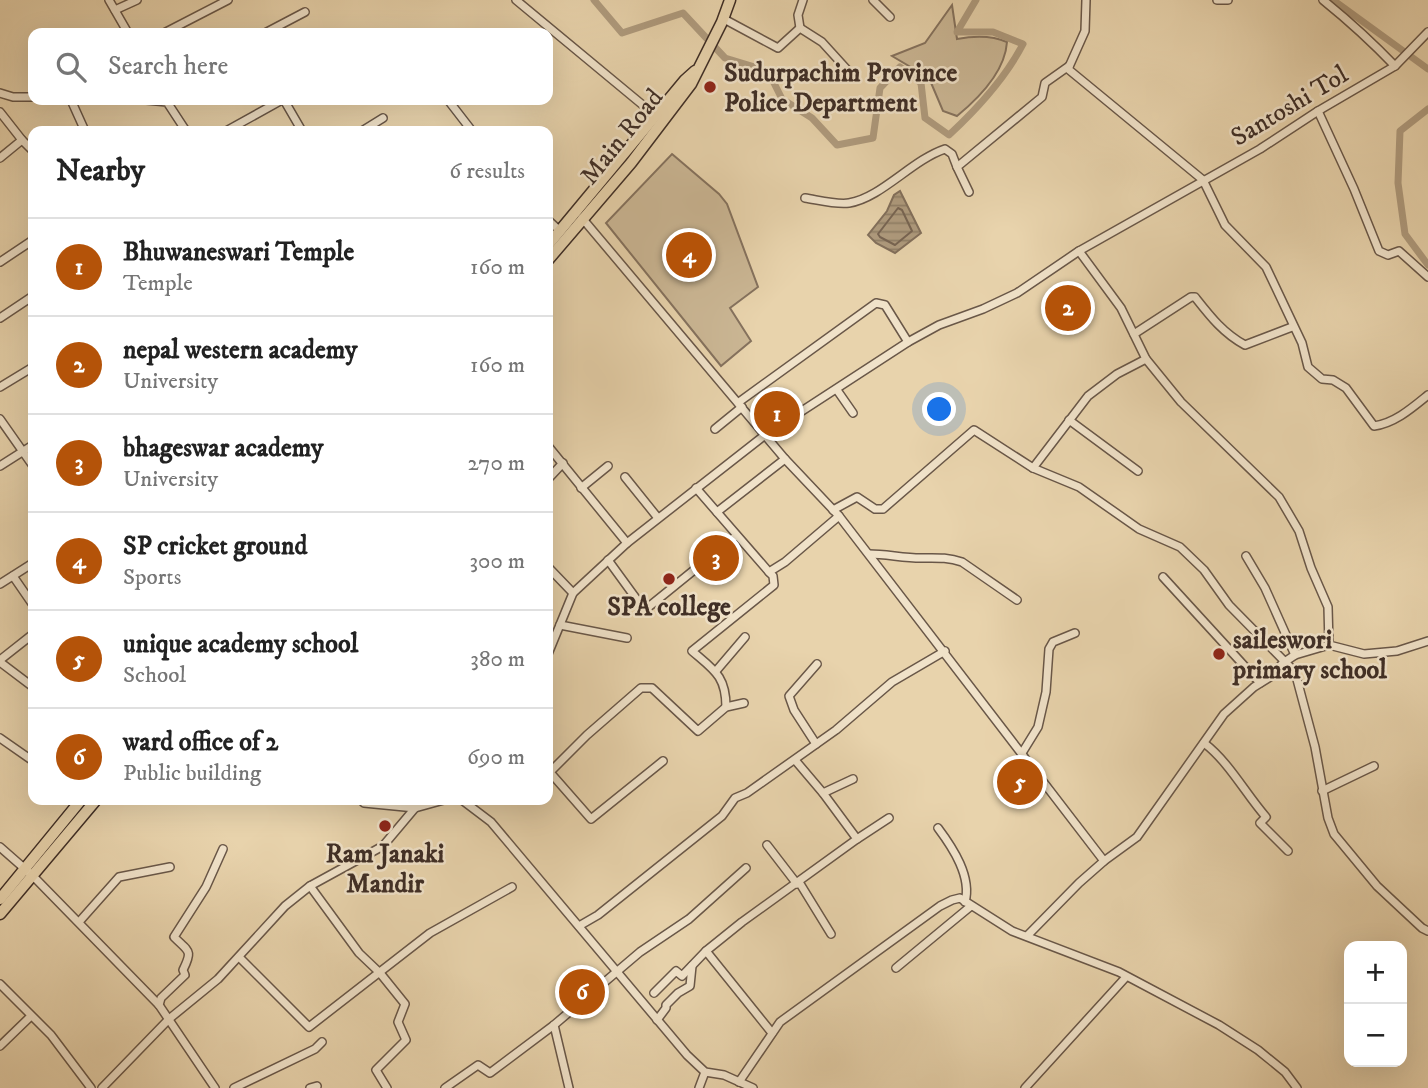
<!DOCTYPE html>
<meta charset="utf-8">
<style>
body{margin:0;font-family:"IM FELL DW Pica",serif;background:#f6f6f6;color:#222}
.controls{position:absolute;right:21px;bottom:21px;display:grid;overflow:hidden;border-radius:14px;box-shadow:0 7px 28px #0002}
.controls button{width:63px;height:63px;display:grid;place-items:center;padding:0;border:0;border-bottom:2px solid #e0e0e0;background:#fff;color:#222;font:35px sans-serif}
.you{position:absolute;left:940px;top:410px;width:24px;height:24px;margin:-18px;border:5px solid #fff;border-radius:50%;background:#1a73e8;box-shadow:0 0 0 10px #1a73e833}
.badge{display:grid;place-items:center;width:46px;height:46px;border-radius:50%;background:#b45309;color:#fff;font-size:23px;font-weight:700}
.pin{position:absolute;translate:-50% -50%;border:4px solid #fff;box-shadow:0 2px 7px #0006}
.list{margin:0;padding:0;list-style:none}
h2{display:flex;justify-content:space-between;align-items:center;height:91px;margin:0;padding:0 28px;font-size:30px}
h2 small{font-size:23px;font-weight:400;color:#767676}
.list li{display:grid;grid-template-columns:46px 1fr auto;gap:21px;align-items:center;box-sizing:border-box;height:98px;padding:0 28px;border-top:2px solid #e0e0e0}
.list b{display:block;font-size:26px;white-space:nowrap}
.list p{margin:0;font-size:23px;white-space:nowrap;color:#767676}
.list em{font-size:23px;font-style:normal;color:#767676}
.icon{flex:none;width:38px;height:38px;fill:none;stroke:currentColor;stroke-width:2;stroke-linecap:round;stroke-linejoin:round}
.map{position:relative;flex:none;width:1428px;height:1088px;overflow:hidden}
.search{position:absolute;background:#fff;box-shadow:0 7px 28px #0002;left:28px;top:28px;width:525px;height:77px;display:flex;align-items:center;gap:18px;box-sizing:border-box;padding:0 24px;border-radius:14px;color:#767676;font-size:26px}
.panel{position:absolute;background:#fff;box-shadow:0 7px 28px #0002;left:28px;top:126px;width:525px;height:679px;border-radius:14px}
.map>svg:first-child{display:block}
.grass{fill:#cbb795;stroke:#85725e;stroke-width:2}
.water{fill:url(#water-rules);stroke:#826f5b;stroke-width:2}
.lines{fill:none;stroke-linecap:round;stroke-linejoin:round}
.shore{stroke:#776452;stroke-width:2}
.canal{stroke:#af9b7e;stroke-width:7}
.street-casing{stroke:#695748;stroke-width:10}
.primary-casing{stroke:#3f2e26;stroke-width:13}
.street{stroke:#f0e2c9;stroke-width:7}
.primary{stroke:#e8d3ac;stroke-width:10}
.poi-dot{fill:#8f2418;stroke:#f0e2c9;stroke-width:2.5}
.labels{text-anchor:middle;stroke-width:5;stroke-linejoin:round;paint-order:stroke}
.poi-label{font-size:26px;font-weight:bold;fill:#3f2e26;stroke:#f0e2c9;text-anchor:start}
.street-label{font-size:26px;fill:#3f2e26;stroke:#f0e2c9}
</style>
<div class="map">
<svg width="1428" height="1088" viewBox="0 0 1428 1088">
<defs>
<pattern id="water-rules" width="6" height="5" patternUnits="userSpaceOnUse" patternTransform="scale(1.75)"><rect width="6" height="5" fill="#af9b7e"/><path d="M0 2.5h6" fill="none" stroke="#907f67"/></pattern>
</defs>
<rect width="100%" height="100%" fill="#e8d3ac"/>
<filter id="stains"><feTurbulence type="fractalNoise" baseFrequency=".00286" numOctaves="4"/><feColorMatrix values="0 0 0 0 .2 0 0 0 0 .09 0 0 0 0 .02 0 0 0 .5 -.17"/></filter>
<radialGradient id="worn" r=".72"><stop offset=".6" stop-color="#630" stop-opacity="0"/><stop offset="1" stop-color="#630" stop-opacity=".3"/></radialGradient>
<g class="grass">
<path d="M 952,5 L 957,39 C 973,36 991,35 1007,42 C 1005,71 979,98 957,116 L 943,111 L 929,78 L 892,56 L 925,43 Z"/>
<polygon points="672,154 719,194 727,204 758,287 730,308 751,341 721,366 606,223"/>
</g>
<polygon class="water" points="900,191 921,233 895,253 876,243 868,235 887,211 894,195"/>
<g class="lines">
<polygon class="shore" points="898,208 902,210 912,231 895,245 880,237 878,234"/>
<g class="canal">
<path d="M 594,0 L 622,33 L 683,13 L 725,58 L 768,71 L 782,99 L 812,118 L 837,145 L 873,138 L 880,88 L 900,67 L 921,83 L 925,118 L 949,135 C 978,108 1005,79 1023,44 L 993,32 L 957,32 L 976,0"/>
<polyline points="1333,0 1428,69"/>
<polyline points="1428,109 1400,131 1398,183 1405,234 1428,265"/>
</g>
<g class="street-casing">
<g id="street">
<polyline points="109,0 128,33"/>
<polyline points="516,0 656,116"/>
<polyline points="873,0 890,17"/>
<path d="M 1086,0 L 1085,31 L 1068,69 L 1203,180 L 1225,225 L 1266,267 L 1302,343 L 1308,367 L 1322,379 L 1333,380 L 1346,388 L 1374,426 C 1395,423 1412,408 1428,395"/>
<polyline points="1217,0 1228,0"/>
<path d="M 1323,0 C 1349,21 1372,42 1395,66"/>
<polyline points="115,10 137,0"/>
<polyline points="724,19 778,48 800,28 822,42 852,75"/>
<polyline points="800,28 798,15 803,0"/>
<polyline points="164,33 228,0"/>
<polyline points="265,33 305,12"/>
<polyline points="0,93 13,97 33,97"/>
<polyline points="71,100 85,131"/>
<polyline points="146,100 167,102 186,131"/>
<polyline points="284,100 302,131"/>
<polyline points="448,100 472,131"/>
<polyline points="1318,111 1354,189 1379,251 1388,255 1399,251 1428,277"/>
<polyline points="0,112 22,140 0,158"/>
<polyline points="226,131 282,100"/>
<polyline points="362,131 383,118"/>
<polyline points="22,140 33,151"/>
<polyline points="969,192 957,167 1042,97 1045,83 1069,66"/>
<path d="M 805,198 C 818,200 837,205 849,203 C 881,198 912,160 945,149 L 952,154 L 957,167"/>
<polyline points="582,218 785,459 839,516 1104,861"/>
<polyline points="548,220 560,231"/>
<polyline points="1079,251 1121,308 1146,359 1181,402 1279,497 1299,531 1311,568 1328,607 1329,645"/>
<polyline points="0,262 33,240"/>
<polyline points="0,318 33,296"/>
<path d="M 1134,334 L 1191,297 L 1195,297 C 1210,316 1223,333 1245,345 L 1292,327"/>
<polyline points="0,387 33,367"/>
<polyline points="837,390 853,413"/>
<polyline points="739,402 876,303 885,305 908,342"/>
<polyline points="0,419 33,466"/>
<polyline points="1069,420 1138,471"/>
<polyline points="715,429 742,407"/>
<polyline points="548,446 627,543"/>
<polyline points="0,466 33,445"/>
<polyline points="1033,468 1088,396 1117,374 1146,359"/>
<polyline points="625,477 658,518"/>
<polyline points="548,479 563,463"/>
<polyline points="581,488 608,466"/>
<polyline points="696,488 769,572 785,562 839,516"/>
<polyline points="833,510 857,497 875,509 883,509 974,430 1033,468 1079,487 1139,529 1180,547 1204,570 1229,605 1295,672 1315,747 1328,818 1334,834 1377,886 1422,928 1428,931"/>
<polyline points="717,512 785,459"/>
<path d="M 869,554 C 886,554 903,558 921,558 C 936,558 947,557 962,562 L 1017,600"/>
<polyline points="1246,556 1265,588 1295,655"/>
<polyline points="608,560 643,608 646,609 736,536"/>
<polyline points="548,567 573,593"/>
<polyline points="13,576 33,605"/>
<polyline points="1163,577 1260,683"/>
<polyline points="0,584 33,563"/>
<polyline points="560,625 627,638"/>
<polyline points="548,654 573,593 627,543 765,435 908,342 939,325 983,309 1017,293 1079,251 1260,149 1318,111 1395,66 1428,32"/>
<polyline points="0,660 33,634"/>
<polyline points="0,662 33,687"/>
<polyline points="716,671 745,637"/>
<path d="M 726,707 C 726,676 714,670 692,651 L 774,585 L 773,576 L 769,572"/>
<polyline points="0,738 33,761"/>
<path d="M 1204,743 C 1229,762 1245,793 1266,817 L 1260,823 L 1288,851"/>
<polyline points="816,744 794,710 789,696 817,664"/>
<polyline points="1022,753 1038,727 1046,692 1049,649 1053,642 1075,633"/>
<polyline points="548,770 591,819 663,761"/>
<polyline points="550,772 587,735 641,688 652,688 698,731 726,707 744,703"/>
<polyline points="1322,791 1374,766"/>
<polyline points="823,793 853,779"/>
<polyline points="361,800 364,803 415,808"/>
<polyline points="462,800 491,822 687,1055 705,1072 724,1075 753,1088"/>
<path d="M 938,828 C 953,848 972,877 965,902"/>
<polyline points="857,839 889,818"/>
<polyline points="767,845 797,884"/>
<polyline points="0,847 33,876 159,1005 215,1088"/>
<polyline points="799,882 831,934"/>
<polyline points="310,886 359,953 380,973 405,1004 398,1022 406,1040 376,1070 387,1088"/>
<polyline points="79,922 119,877 170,867"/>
<polyline points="579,926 598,915 722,816 735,798 747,793 836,730 892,682 945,651"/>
<polyline points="1027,936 1079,883 1104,861 1137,837 1224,714 1254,687 1270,677 1283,663 1295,655 1329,645 1364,654 1397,651 1428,641"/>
<polyline points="706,951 772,1033"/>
<polyline points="239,957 309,1027 430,933 512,887"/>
<polyline points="896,968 971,906"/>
<polyline points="0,984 51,1035 91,1088"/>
<polyline points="654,993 676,971 682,976 706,951 742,922 857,839 823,793 795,760"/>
<path d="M 159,1005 L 161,998 L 185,975 L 183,970 C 193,950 189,952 174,937 L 206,887 L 223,849"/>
<polyline points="657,1020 666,1008 666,1005 678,993 690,986 692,966"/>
<polyline points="554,1025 569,1088"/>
<polyline points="0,1046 31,1016"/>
<polyline points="739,1082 780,1022 940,906 952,900 960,898 1012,931 1119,972 1219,1025 1258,1050 1285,1072 1297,1088"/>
<polyline points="102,1088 169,1019 218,979 285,906 310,886 383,846 415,808 444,800"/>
<polyline points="234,1088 315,1049 322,1042"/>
<polyline points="310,1088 317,1086"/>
<polyline points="445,1088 478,1065 490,1073 554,1025 640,952 689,919 746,868"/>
<polyline points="699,1088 705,1072"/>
<polyline points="1025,1088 1126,977"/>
</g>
</g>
<g class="primary-casing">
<g id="primary">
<polyline points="548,245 685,80 695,71"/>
<polyline points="548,260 631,163 691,84 722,22 730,0"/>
<polyline points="0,899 81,800"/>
<polyline points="0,914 96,800"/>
</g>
</g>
<use href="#street" class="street"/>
<use href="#primary" class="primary"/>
</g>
<g class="poi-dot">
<circle cx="710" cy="87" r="7"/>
<circle cx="669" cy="579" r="7"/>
<circle cx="1219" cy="654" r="7"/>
<circle cx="385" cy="826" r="7"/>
</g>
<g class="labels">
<g class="poi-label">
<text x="724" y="81">Sudurpachim Province<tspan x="724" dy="30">Police Department</tspan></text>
<text x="669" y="615" text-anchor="middle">SPA college</text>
<text x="1233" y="648">saileswori<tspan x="1233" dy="30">primary school</tspan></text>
<text x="385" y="862" text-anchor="middle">Ram Janaki<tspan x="385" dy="30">Mandir</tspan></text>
</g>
<g class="street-label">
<text transform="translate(1289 105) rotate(-31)" y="9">Santoshi Tol</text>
<text transform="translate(621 136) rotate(-51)" y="9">Main Road</text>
</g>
</g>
<rect width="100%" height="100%" filter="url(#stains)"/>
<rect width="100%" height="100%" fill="url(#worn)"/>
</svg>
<div class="controls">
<button>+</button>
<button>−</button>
</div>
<div class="you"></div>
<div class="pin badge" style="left:777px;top:414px">1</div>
<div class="pin badge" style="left:1068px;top:308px">2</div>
<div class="pin badge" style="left:716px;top:558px">3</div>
<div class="pin badge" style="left:689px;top:255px">4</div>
<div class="pin badge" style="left:1020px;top:782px">5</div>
<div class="pin badge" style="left:582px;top:992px">6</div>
<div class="search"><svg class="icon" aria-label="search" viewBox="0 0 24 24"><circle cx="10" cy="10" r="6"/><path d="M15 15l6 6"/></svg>Search here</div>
<section class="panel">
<h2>Nearby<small>6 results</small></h2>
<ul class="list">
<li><span class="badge">1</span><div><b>Bhuwaneswari Temple</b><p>Temple</p></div><em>160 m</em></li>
<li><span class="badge">2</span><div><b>nepal western academy</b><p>University</p></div><em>160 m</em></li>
<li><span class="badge">3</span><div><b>bhageswar academy</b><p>University</p></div><em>270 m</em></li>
<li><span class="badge">4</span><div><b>SP cricket ground</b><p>Sports</p></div><em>300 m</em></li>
<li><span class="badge">5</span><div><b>unique academy school</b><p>School</p></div><em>380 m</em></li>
<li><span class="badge">6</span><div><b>ward office of 2</b><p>Public building</p></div><em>690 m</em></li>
</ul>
</section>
</div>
